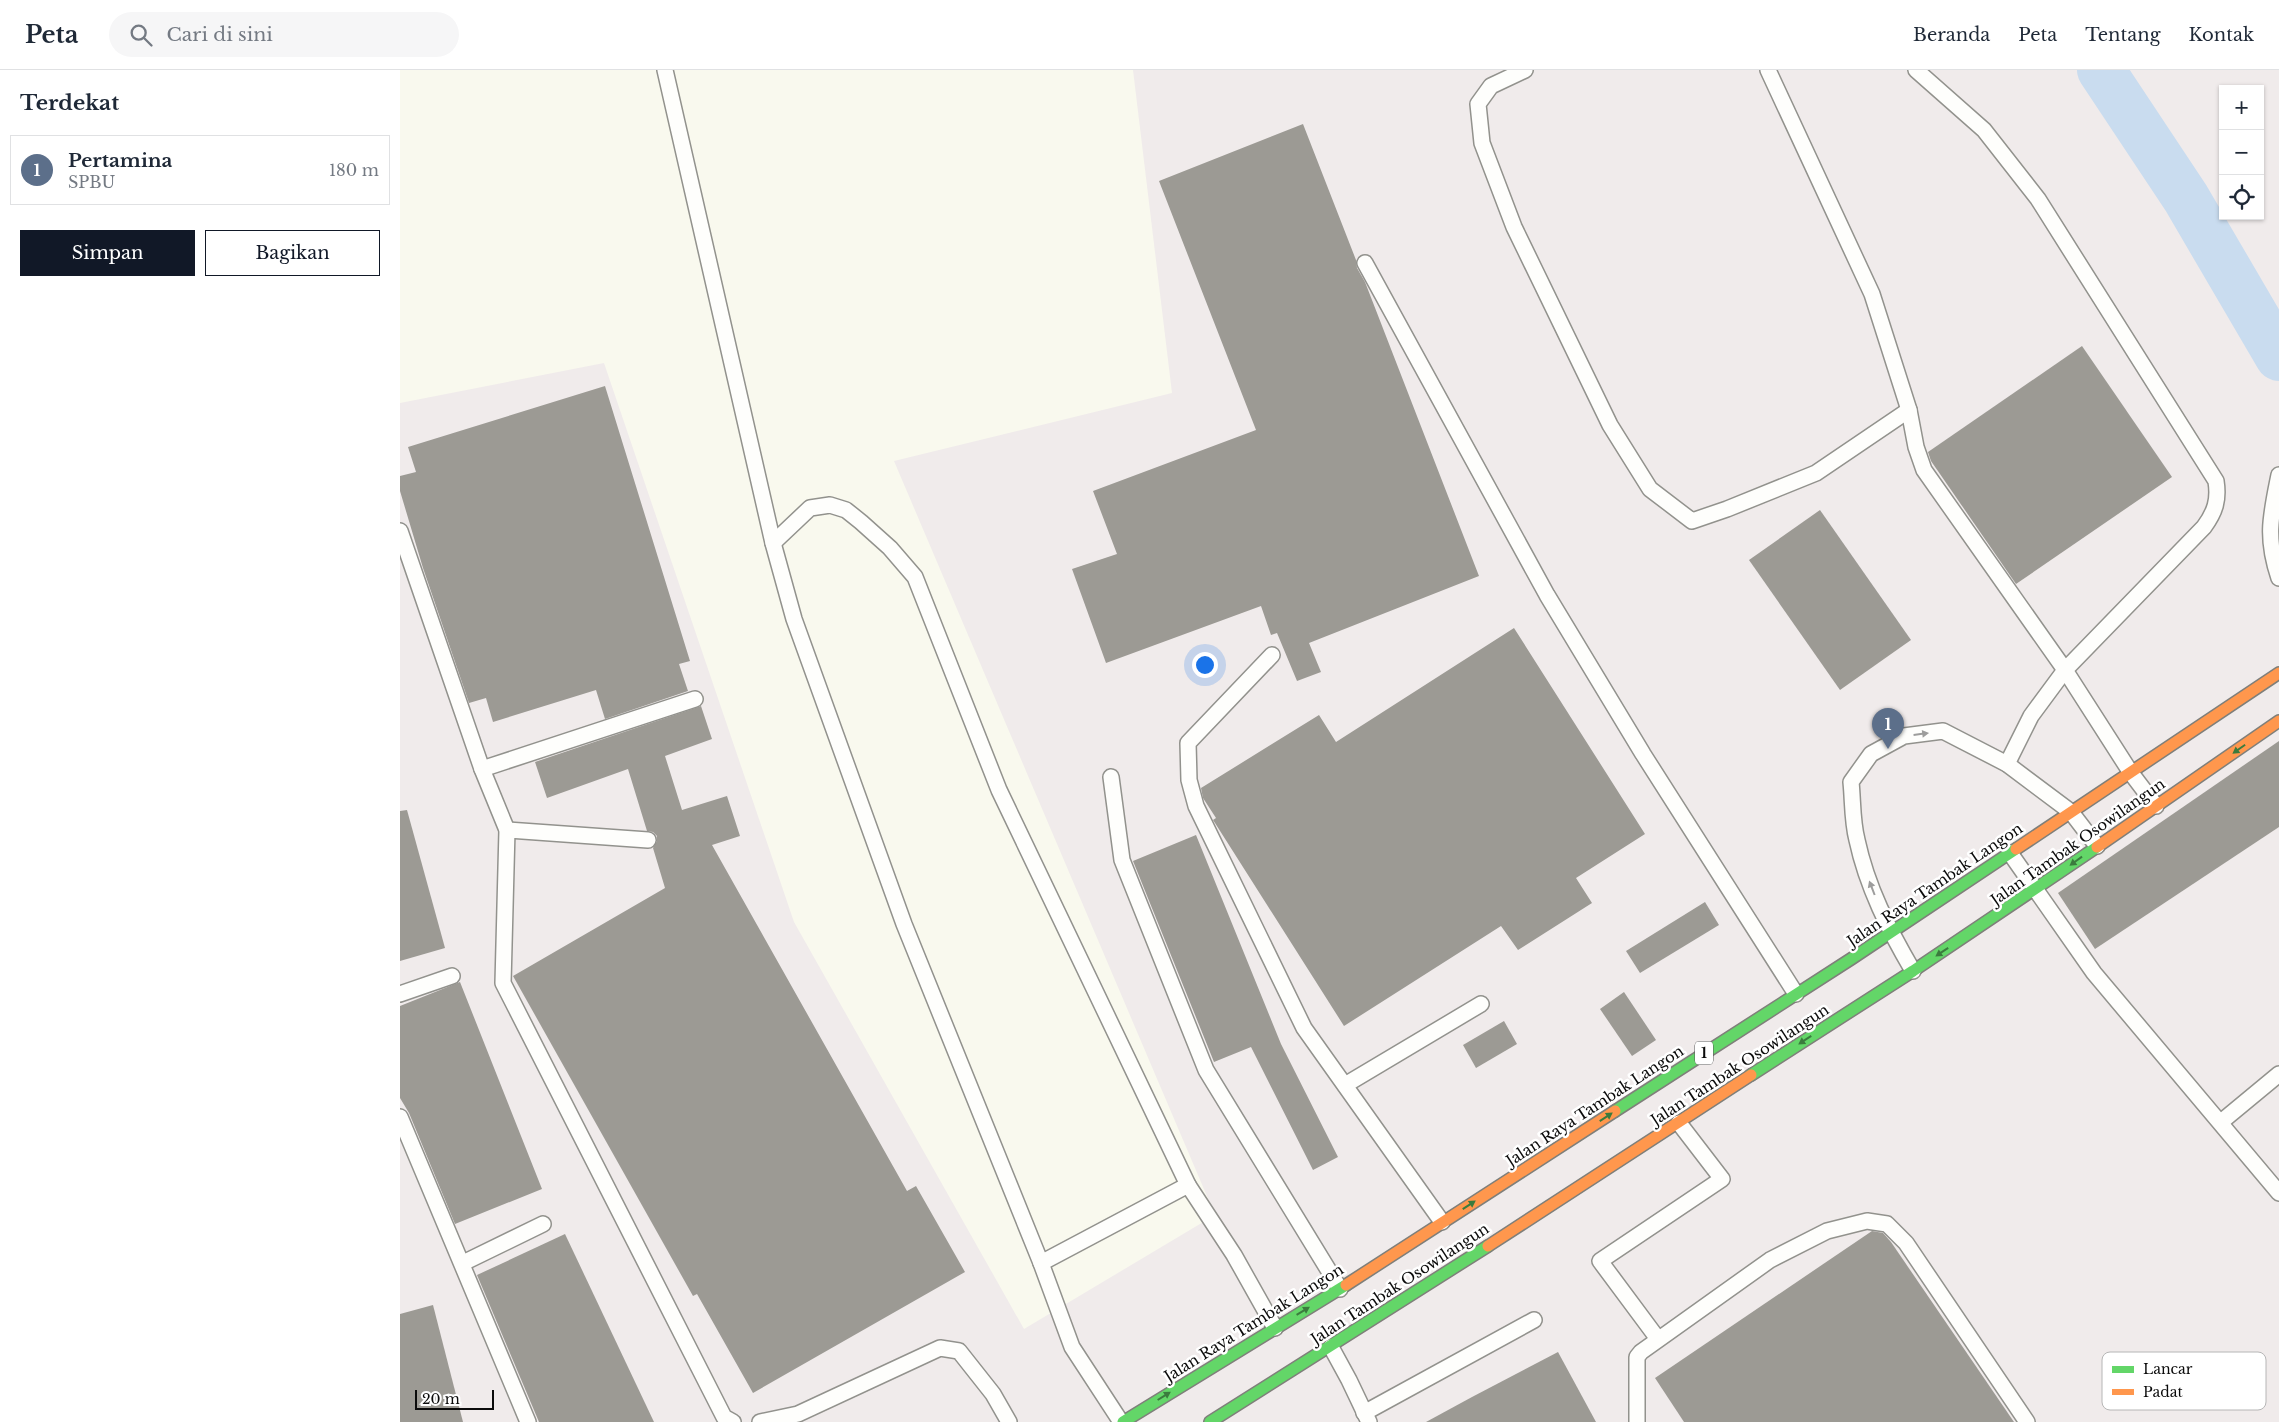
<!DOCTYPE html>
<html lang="id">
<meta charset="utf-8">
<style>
body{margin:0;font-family:"Libre Baskerville",serif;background:#f6f6f7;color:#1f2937}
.controls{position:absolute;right:15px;top:15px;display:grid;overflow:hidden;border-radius:0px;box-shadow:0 1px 4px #0004}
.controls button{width:45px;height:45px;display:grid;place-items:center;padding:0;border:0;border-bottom:1px solid #e0e1e3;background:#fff;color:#1f2937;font:25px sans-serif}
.scale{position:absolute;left:15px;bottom:12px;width:79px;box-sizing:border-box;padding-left:5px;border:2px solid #0b0b0b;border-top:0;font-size:14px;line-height:18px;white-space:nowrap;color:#0b0b0b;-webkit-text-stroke:4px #fff;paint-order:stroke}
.you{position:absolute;left:804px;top:594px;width:18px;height:18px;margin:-12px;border:4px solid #fff;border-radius:50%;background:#1a73e8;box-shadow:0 0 0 8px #1a73e833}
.badge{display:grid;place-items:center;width:32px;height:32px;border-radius:50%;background:#111827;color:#fff;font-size:16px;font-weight:700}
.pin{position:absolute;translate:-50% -41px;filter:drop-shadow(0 1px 2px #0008)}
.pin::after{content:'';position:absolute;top:26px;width:18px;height:15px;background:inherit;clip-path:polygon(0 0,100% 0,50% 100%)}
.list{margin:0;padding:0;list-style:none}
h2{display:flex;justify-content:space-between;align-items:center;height:65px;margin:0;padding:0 20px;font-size:21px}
h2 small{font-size:16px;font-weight:400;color:#747a83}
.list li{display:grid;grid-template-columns:32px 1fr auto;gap:15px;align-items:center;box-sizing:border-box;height:70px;margin:0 10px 10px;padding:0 10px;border:1px solid #e0e1e3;border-radius:0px}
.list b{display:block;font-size:19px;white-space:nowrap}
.list p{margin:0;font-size:16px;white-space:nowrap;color:#747a83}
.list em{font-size:16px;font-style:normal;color:#747a83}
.actions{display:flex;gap:10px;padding:15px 20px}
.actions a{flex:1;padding:11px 0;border:1px solid #111827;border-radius:0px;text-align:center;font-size:18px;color:#111827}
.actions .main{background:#111827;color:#fff}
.icon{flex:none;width:28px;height:28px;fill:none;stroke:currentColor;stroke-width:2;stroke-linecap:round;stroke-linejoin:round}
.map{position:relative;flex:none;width:1879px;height:1352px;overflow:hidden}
header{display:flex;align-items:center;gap:30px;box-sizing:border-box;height:70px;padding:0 25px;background:#fff;border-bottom:1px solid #e0e1e3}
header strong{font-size:24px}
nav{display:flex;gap:28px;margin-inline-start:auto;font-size:18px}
.search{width:350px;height:45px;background:#f6f6f7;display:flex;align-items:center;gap:12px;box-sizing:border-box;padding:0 18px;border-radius:28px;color:#747a83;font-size:19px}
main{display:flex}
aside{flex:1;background:#fff}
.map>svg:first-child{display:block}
.industrial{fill:#f0ebeb;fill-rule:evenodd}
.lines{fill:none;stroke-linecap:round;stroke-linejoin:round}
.river{stroke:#c9dcef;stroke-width:48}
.building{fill:#9c9a94}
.lane-casing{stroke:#92928d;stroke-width:18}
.fast-casing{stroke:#7f7f7a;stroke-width:14}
.slow-casing{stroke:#7f7f7a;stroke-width:14}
.lane{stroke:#fefefc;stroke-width:15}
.fast{stroke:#63d668;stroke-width:11}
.slow{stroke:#ff974d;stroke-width:11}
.oneway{fill:#9d9d9c}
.oneway2{fill:#3b7b3e}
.labels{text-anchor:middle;stroke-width:5;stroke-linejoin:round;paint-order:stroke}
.shield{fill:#fff;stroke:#545454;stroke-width:1}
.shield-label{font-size:14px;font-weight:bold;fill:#0b0b0b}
.street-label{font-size:15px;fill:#0b0b0b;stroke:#fff}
.key{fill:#fff;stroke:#b6b6b6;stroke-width:1}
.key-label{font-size:14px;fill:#0b0b0b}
</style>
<header>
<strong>Peta</strong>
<div class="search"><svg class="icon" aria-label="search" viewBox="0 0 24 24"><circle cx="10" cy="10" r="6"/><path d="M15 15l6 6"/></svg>Cari di sini</div>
<nav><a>Beranda</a><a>Peta</a><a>Tentang</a><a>Kontak</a></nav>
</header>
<main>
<aside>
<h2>Terdekat<small></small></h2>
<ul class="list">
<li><span class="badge" style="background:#5c6f8a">1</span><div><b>Pertamina</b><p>SPBU</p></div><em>180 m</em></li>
</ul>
<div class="actions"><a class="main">Simpan</a><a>Bagikan</a></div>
</aside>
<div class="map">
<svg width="1879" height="1352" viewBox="0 0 1879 1352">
<rect width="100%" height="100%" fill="#f9f9ee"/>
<path class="industrial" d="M 733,0 L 1879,0 L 1879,1352 L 0,1352 L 0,333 L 204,293 L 394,852 L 624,1259 L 815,1145 L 494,391 L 772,323 ZM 1823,19 L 1860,19 L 1860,146 L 1823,146 Z"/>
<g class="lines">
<polyline class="river" points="1701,0 1786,128 1879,287"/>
</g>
<g class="building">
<polygon points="903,54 956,190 957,198 965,212 1079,506 909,573 921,602 897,611 877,563 871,565 861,536 706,593 672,499 717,484 693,421 856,360 759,111"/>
<polygon points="1682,276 1772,407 1616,514 1531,391 1528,382"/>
<polygon points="205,316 290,591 279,594 288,621 205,649 196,620 93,652 86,628 69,633 23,498 0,421 0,406 16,402 8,377"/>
<polygon points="1420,440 1511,570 1440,620 1349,490"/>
<polygon points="1114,558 1245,764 1176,808 1192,833 1118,880 1101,856 944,956 815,753 813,750 816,748 803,728 801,718 919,645 936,672"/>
<polygon points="301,636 312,669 265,686 282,740 327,726 340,766 312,775 507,1121 516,1116 565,1202 353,1323 297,1224 293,1226 113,906 265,818 253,778 257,771 257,766 253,762 247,761 228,699 147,728 135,692"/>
<polygon points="1879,671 1879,757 1695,879 1658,823"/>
<polygon points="7,740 45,878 0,891 0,741"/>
<polygon points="796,765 881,974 938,1087 913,1100 851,977 814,992 733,791"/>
<polygon points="1305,832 1319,855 1240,903 1226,881"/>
<polygon points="60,912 142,1119 55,1154 9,1043 0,1028 0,936"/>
<polygon points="1224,922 1256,970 1232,986 1200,939"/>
<polygon points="1104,951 1117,974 1076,998 1063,975"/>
<polygon points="1472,1161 1483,1163 1491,1172 1614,1352 1284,1352 1255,1308"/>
<polygon points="165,1164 254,1352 139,1352 77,1205"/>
<polygon points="33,1235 63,1352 0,1352 0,1244"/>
<polygon points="1158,1282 1196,1352 1026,1352 1072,1327"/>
</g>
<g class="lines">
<g class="lane-casing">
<g id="lane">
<polyline points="265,0 373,473 394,549 504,854 641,1193 672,1277 721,1352"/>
<polyline points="1125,0 1091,16 1078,34 1082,73 1114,157 1210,355 1250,419 1292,451 1327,439 1416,403 1509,340"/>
<polyline points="1368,0 1472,224 1509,340 1516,377 1524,400 1665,600 1631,646 1607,694"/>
<path d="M 1516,0 L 1584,60 L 1638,129 L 1816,411 C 1819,430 1815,442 1804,457 L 1665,600 L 1731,703 L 1756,736"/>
<polyline points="965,193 1147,525 1243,684 1396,924"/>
<path d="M 1879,405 C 1871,445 1865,467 1879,508"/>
<polyline points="0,461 82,699 107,760 103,913 324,1347 333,1352"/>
<polyline points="373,473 410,438 430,435 446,440 461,452 490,478 515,507 599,720 788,1115"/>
<polyline points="872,585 788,673 789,710 796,736 904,958 1042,1152"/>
<polyline points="82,699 295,629"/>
<polyline points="711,707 722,790 806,1000 940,1219"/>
<polyline points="107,760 248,770"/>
<polyline points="1610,783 1694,903 1879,1123"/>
<path d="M 1513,901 C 1489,860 1467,817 1457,770 C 1452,751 1453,731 1451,712 L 1471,684 L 1504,666 L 1543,661 L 1607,694 L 1671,742 L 1697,776"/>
<polyline points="0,924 52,906"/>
<polyline points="945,1015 1081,934"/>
<polyline points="0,1047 128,1352"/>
<polyline points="1821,1052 1879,1004"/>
<polyline points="63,1193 143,1154"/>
<polyline points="641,1193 788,1115 834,1185 875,1258"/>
<polyline points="1258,1269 1200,1191 1322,1109 1279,1053"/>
<polyline points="931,1277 949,1310 969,1352"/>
<polyline points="964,1343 1134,1250"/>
<polyline points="360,1352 398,1344 540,1278 559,1281 593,1324 609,1352"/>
<polyline points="1237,1352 1237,1287 1241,1282 1370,1190 1427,1161 1467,1151 1487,1154 1506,1173 1627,1352"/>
</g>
</g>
<g class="fast-casing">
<g id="fast">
<polyline points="1351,1005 1513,901 1697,777"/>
<polyline points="1215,1041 1451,889 1616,779"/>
<polyline points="723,1352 946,1215"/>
<polyline points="810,1352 1088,1176"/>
</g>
</g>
<g class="slow-casing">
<g id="slow">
<polyline points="1697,777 1879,651"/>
<polyline points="1616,779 1879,603"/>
<polyline points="1088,1176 1351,1005"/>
<polyline points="946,1215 1215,1041"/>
</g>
</g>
<use href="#lane" class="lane"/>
<use href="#fast" class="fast"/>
<use href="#slow" class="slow"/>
</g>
<defs><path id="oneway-solid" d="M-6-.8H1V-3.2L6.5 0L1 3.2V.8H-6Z" transform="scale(1.25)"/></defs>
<g class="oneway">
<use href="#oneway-solid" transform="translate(1521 664) rotate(-7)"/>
<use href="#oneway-solid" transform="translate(1472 818) rotate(-111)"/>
</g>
<g class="oneway2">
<use href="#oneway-solid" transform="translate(1839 679) rotate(145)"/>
<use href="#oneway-solid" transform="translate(1676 791) rotate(144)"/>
<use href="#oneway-solid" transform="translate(1542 882) rotate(146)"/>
<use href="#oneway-solid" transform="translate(1405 970) rotate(147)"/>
<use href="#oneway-solid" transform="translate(1206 1047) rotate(-33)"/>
<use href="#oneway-solid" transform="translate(1069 1135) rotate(-33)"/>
<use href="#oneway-solid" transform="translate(903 1241) rotate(-31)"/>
<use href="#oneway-solid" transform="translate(764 1326) rotate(-32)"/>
</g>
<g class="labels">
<rect class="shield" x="1295" y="971.5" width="18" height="23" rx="4"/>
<g class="shield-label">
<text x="1304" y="988">1</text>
</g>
<g class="street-label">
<text transform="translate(1678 772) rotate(-35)" y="5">Jalan Tambak Osowilangun</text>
<text transform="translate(1535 815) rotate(-34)" y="5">Jalan Raya Tambak Langon</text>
<text transform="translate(1340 995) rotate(-33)" y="5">Jalan Tambak Osowilangun</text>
<text transform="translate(1195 1036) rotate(-33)" y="5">Jalan Raya Tambak Langon</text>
<text transform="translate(1000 1214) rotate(-33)" y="5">Jalan Tambak Osowilangun</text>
<text transform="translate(854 1253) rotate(-32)" y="5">Jalan Raya Tambak Langon</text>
</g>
</g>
<rect x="1702" y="1282" width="164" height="58" rx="8" class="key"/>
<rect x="1712" y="1296" width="22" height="7" fill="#63d668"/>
<rect x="1712" y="1319" width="22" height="6" fill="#ff974d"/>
<g class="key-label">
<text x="1743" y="1304">Lancar</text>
<text x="1743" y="1327">Padat</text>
</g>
</svg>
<div class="controls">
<button>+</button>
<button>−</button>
<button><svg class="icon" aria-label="locate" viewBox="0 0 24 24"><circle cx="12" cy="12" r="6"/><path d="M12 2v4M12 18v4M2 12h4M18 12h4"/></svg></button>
</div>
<div class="scale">20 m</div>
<div class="you"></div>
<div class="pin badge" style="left:1488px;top:679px;background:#5c6f8a">1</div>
</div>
</main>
